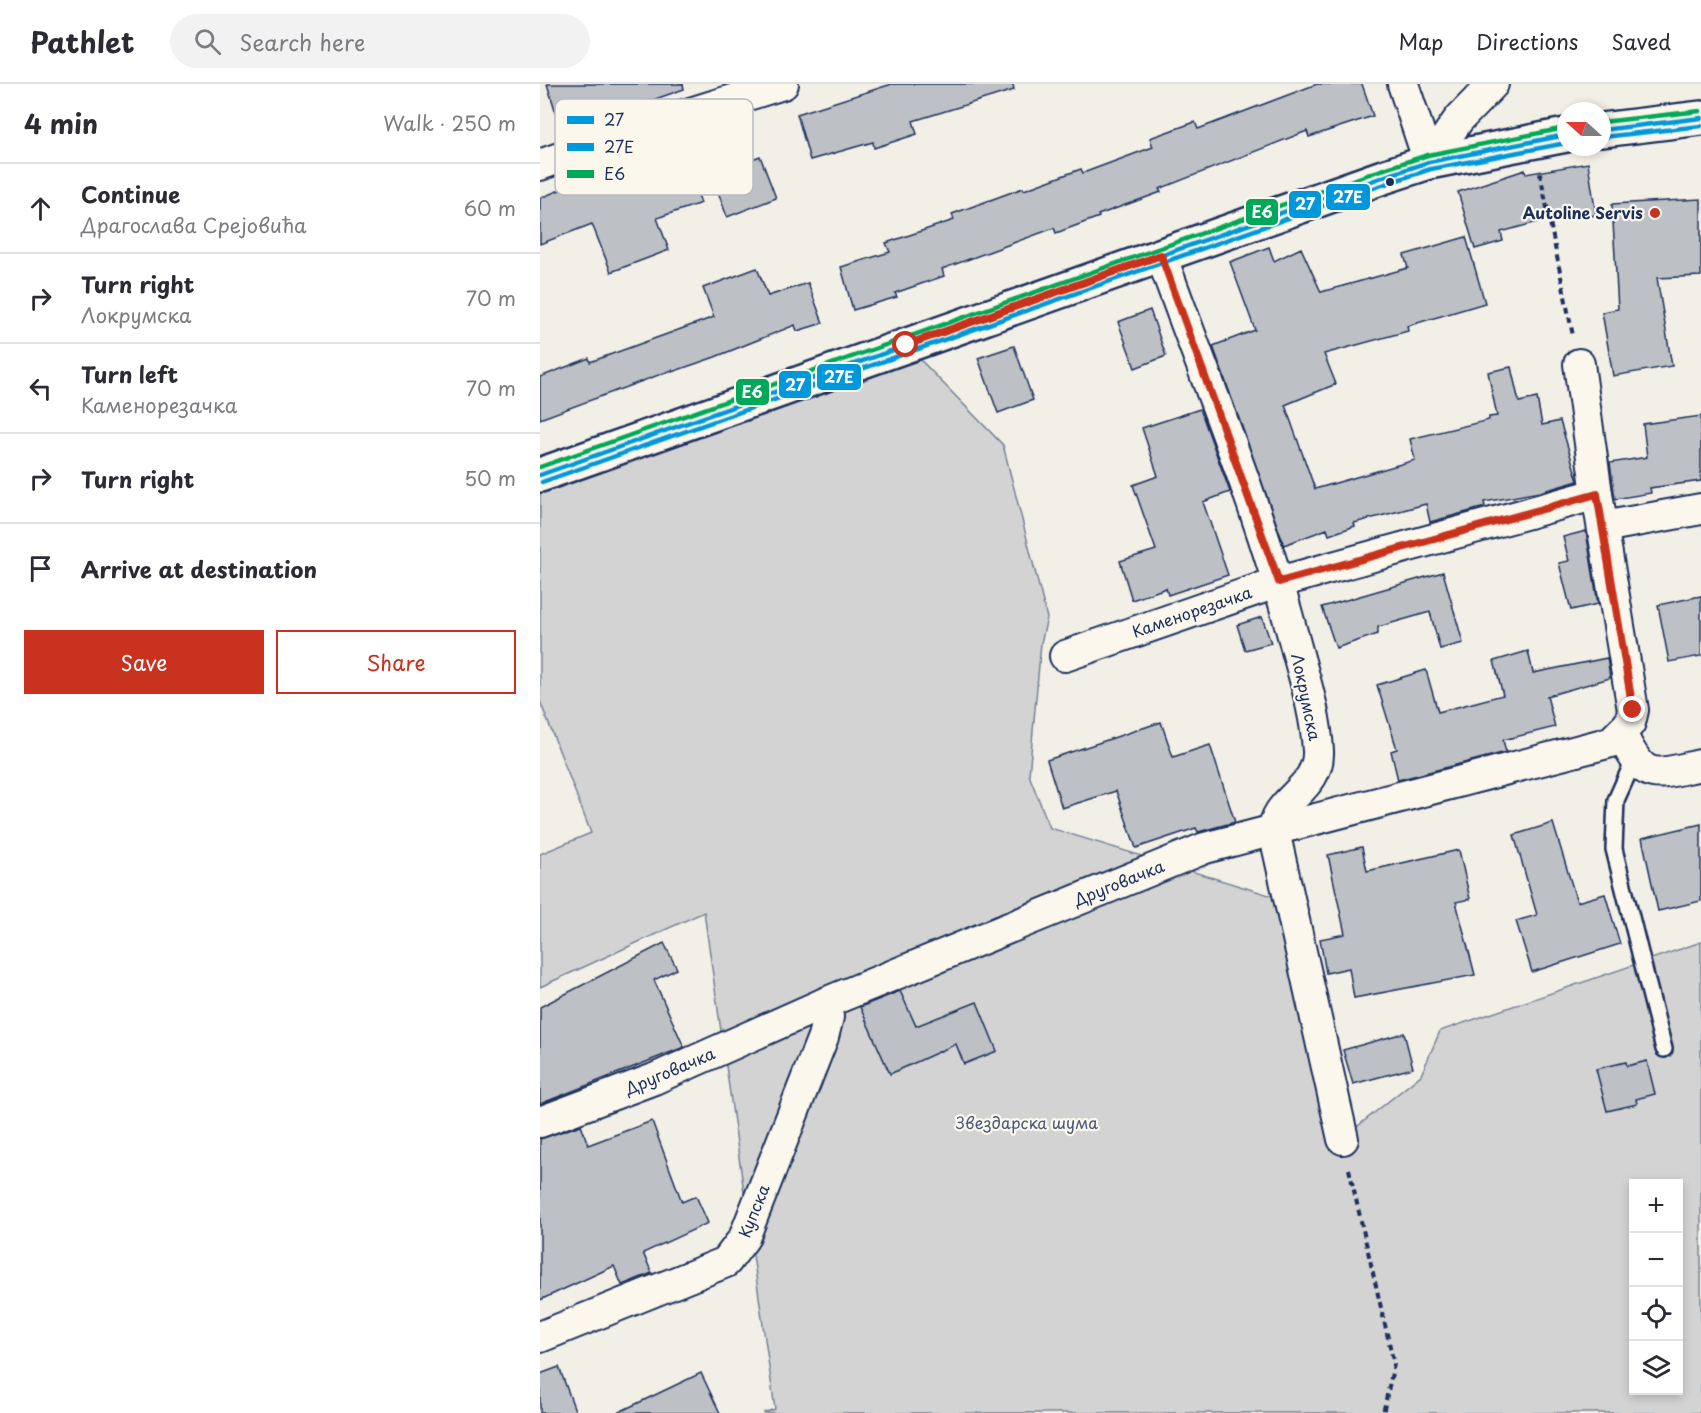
<!DOCTYPE html>
<meta charset="utf-8">
<style>
body{margin:0;font-family:"Playpen Sans",sans-serif;background:#f2f2f3;color:#2b2b33}
.controls{position:absolute;right:18px;bottom:18px;display:grid;overflow:hidden;border-radius:0px;box-shadow:0 3px 9px #0003}
.controls button{width:54px;height:54px;display:grid;place-items:center;padding:0;border:0;border-bottom:2px solid #e1e1e2;background:#fff;color:#2b2b33;font:30px sans-serif}
.compass{position:absolute;left:1017px;top:18px;width:54px;height:54px;border-radius:50%;background:#fff;box-shadow:0 3px 9px #0003;rotate:291deg}
.stop{position:absolute;width:18px;height:18px;margin:-14px;border:4px solid #c8321e;border-radius:50%;background:#fff}
.stop.end{background:#c8321e;border-color:#fff;box-shadow:0 2px 6px #0008}
.list{margin:0;padding:0;list-style:none}
h2{display:flex;justify-content:space-between;align-items:center;height:78px;margin:0;padding:0 24px;font-size:26px}
h2 small{font-size:20px;font-weight:400;color:#7c7c81}
.list li{display:grid;grid-template-columns:39px 1fr auto;gap:18px;align-items:center;box-sizing:border-box;height:90px;padding:0 24px;border-top:2px solid #e1e1e2}
.list b{display:block;font-size:22px;white-space:nowrap}
.list p{margin:0;font-size:20px;white-space:nowrap;color:#7c7c81}
.list em{font-size:20px;font-style:normal;color:#7c7c81}
.actions{display:flex;gap:12px;padding:18px 24px}
.actions a{flex:1;padding:14px 0;border:2px solid #c8321e;border-radius:0px;text-align:center;font-size:21px;color:#c8321e}
.actions .main{background:#c8321e;color:#fff}
.icon{flex:none;width:33px;height:33px;fill:none;stroke:currentColor;stroke-width:2;stroke-linecap:round;stroke-linejoin:round}
.map{position:relative;flex:none;width:1161px;height:1329px;overflow:hidden}
header{display:flex;align-items:center;gap:36px;box-sizing:border-box;height:84px;padding:0 30px;background:#fff;border-bottom:2px solid #e1e1e2}
header strong{font-size:28px}
nav{display:flex;gap:33px;margin-inline-start:auto;font-size:21px}
.search{width:420px;height:54px;background:#f2f2f3;display:flex;align-items:center;gap:15px;box-sizing:border-box;padding:0 21px;border-radius:33px;color:#7c7c81;font-size:22px}
main{display:flex}
aside{flex:1;background:#fff}
.map>svg:first-child{display:block}
.green{fill:#d2d3d2;stroke:#768198;stroke-width:1.5;fill-rule:evenodd}
.building{fill:#bdc0c4;stroke:#1b2f5e;stroke-width:1.5}
.lines{fill:none;stroke-linecap:round;stroke-linejoin:round}
.lane-casing{stroke:#1b2f5e;stroke-width:20}
.street-casing{stroke:#1b2f5e;stroke-width:34}
.secondary-casing{stroke:#1b2f5e;stroke-width:38}
.path{stroke:#1b2f5e;stroke-width:4;stroke-dasharray:6 4.5;stroke-linecap:butt}
.lane{stroke:#fbf7ec;stroke-width:15}
.street{stroke:#fbf7ec;stroke-width:30}
.secondary{stroke:#fbf7ec;stroke-width:33}
.bus-1-casing{stroke:#fbf7ec;stroke-width:9}
.bus-2-casing{stroke:#fbf7ec;stroke-width:9}
.bus-3-casing{stroke:#fbf7ec;stroke-width:9}
.bus-1{stroke:#0098da;stroke-width:4.5}
.bus-2{stroke:#0098da;stroke-width:4.5}
.bus-3{stroke:#00a859;stroke-width:4.5}
.route{stroke:#c8321e;stroke-width:8}
.bus-dot{fill:#1b2f5e;stroke:#fbf7ec;stroke-width:2}
.poi-dot{fill:#c8321e;stroke:#fbf7ec;stroke-width:2}
.labels{text-anchor:middle;stroke-width:4.5;stroke-linejoin:round;paint-order:stroke}
.poi-label{font-size:16px;font-weight:bold;fill:#1b2f5e;stroke:#fbf7ec;text-anchor:end}
.street-label{font-size:16px;fill:#1b2f5e;stroke:#fbf7ec}
.park-label{font-size:16px;fill:#49587b;stroke:#fbf7ec}
.key{fill:#fbf7ec;stroke:#b8bbc1;stroke-width:1.5}
.key-label{font-size:16px;fill:#1b2f5e}
.line-badge{stroke:#fbf7ec;stroke-width:2}
.badge-label{font-size:16px;text-anchor:middle;font-weight:bold;fill:#fff}
</style>
<header>
<strong>Pathlet</strong>
<div class="search"><svg class="icon" aria-label="search" viewBox="0 0 24 24"><circle cx="10" cy="10" r="6"/><path d="M15 15l6 6"/></svg>Search here</div>
<nav><a>Map</a><a>Directions</a><a>Saved</a></nav>
</header>
<main>
<aside>
<h2>4 min<small>Walk · 250 m</small></h2>
<ul class="list">
<li><svg class="icon" aria-label="ahead" viewBox="0 0 24 24"><path d="M12 20V5M6 11l6-6 6 6"/></svg><div><b>Continue</b><p>Драгослава Срејовића</p></div><em>60 m</em></li>
<li><svg class="icon" aria-label="right" viewBox="0 0 24 24"><path d="M7 20v-9h11M14 6l5 5-5 5"/></svg><div><b>Turn right</b><p>Локрумска</p></div><em>70 m</em></li>
<li><svg class="icon" aria-label="left" viewBox="0 0 24 24"><path d="M17 20v-9H6M10 6l-5 5 5 5"/></svg><div><b>Turn left</b><p>Каменорезачка</p></div><em>70 m</em></li>
<li><svg class="icon" aria-label="right" viewBox="0 0 24 24"><path d="M7 20v-9h11M14 6l5 5-5 5"/></svg><div><b>Turn right</b></div><em>50 m</em></li>
<li><svg class="icon" aria-label="arrive" viewBox="0 0 24 24"><path d="M6 21V4h12l-3 4 3 4H6"/></svg><div><b>Arrive at destination</b></div></li>
</ul>
<div class="actions"><a class="main">Save</a><a>Share</a></div>
</aside>
<div class="map">
<svg width="1161" height="1329" viewBox="0 0 1161 1329">
<rect width="100%" height="100%" fill="#f2efe6"/>
<filter id="ink" filterUnits="userSpaceOnUse"><feTurbulence type="fractalNoise" baseFrequency=".0167" numOctaves="2"/><feDisplacementMap in="SourceGraphic" scale="12" xChannelSelector="R" yChannelSelector="G"/><feConvolveMatrix kernelMatrix="1 2 1 2 8 2 1 2 1" color-interpolation-filters="sRGB"/></filter>
<g filter="url(#ink)">
<path class="green" d="M 366,261 L 463,361 L 507,534 L 501,559 L 489,691 L 510,744 L 742,815 L 803,1054 L 881,991 L 900,947 L 1161,858 L 1161,1329 L 223,1329 L 235,1325 L 164,828 L 0,903 L 0,770 L 51,749 L 0,617 L 0,391 ZM 1094,1100 L 1138,1100 L 1138,1306 L 1094,1306 Z"/>
<g class="building">
<polygon points="7,0 143,0 144,5 22,48"/>
<polygon points="352,0 473,0 474,6 373,37 377,50 334,64 333,58 270,76 257,30"/>
<polygon points="777,0 822,0 833,32 769,53 767,47 619,105 621,108 558,131 559,133 516,149 514,144 402,185 404,192 355,209 357,213 313,226 301,183 350,168 346,159 414,136 412,130 483,104 484,106 541,85 543,89 613,63 610,54 655,38 658,45"/>
<polygon points="143,68 161,119 117,134 129,166 71,188 52,140 0,160 0,114 84,80 87,89"/>
<polygon points="220,72 236,114 187,133 172,91"/>
<polygon points="1048,79 1056,131 1017,137 1016,133 961,148 963,157 935,165 918,108 985,86 986,90"/>
<polygon points="1161,115 1161,192 1117,194 1132,282 1073,292 1062,228 1078,225 1072,120"/>
<polygon points="926,153 945,219 867,242 868,247 784,270 796,300 745,321 775,405 875,376 870,355 949,336 949,333 957,332 948,288 971,283 979,318 997,314 1002,341 1020,337 1038,397 1000,408 944,418 945,423 890,438 886,420 814,439 815,442 789,451 787,445 744,461 673,262 715,246 690,178 729,163 734,177 761,164 781,208 868,184 864,171"/>
<polygon points="217,184 228,212 268,199 283,239 257,247 255,241 175,273 132,288 132,286 0,335 0,293 49,274 50,278 174,233 163,204"/>
<polygon points="610,226 626,272 595,284 578,238"/>
<polygon points="474,262 493,316 458,329 438,274"/>
<polygon points="660,325 690,408 663,418 688,491 628,511 626,504 592,516 580,477 616,466 593,401 618,392 602,344"/>
<polygon points="1161,332 1161,397 1110,404 1111,409 1075,415 1070,379 1107,373 1103,340"/>
<polygon points="1046,447 1058,520 1031,526 1019,479 1029,477 1023,453"/>
<polygon points="903,488 923,559 900,565 890,528 838,543 838,550 796,564 782,523"/>
<polygon points="1161,512 1161,572 1129,578 1118,521"/>
<polygon points="722,533 731,559 705,566 697,541"/>
<polygon points="988,567 993,589 1067,574 1070,594 1007,612 1015,643 963,656 966,668 858,696 851,667 857,665 837,601 886,586 898,628 963,611 954,577"/>
<polygon points="621,638 633,673 670,661 695,738 658,748 656,744 596,764 576,707 522,724 507,676"/>
<polygon points="1013,739 1037,818 1065,810 1080,860 992,888 976,837 997,831 974,751"/>
<polygon points="1161,740 1161,817 1118,827 1102,754"/>
<polygon points="822,763 827,787 919,766 930,815 916,818 935,891 814,914 809,884 786,889 780,855 805,850 788,771"/>
<polygon points="124,859 137,885 114,896 144,963 0,1020 0,923"/>
<polygon points="360,907 376,942 437,918 457,967 424,980 416,960 350,990 320,923"/>
<polygon points="864,949 873,984 813,1000 803,966"/>
<polygon points="1107,977 1115,1010 1096,1015 1097,1020 1067,1027 1056,985 1086,978 1087,982"/>
<polygon points="112,1037 142,1118 156,1112 168,1139 103,1169 112,1189 82,1201 74,1182 0,1216 0,1055 41,1041 48,1061"/>
<polygon points="19,1283 36,1329 0,1329 0,1290"/>
<polygon points="161,1289 180,1329 77,1329"/>
</g>
<g class="lines">
<g class="lane-casing">
<polyline id="lane" points="1094,676 1076,716 1074,765 1124,965"/>
</g>
<g class="street-casing">
<g id="street">
<polyline points="863,0 889,78"/>
<polyline points="889,78 919,35 953,0"/>
<polyline points="0,81 96,46 243,0"/>
<path d="M 621,171 C 666,297 719,423 753,552 C 763,590 776,628 778,667 C 780,705 734,716 734,747 L 803,1055"/>
<polyline points="1063,443 1161,425"/>
<polyline points="525,572 739,498 1057,410"/>
<path d="M 1082,651 C 1105,699 1113,691 1161,681"/>
<polyline points="0,1038 114,995 285,919 665,764 1071,658 1090,639 1093,626 1057,410 1039,280"/>
<polyline points="0,1253 186,1178 204,1154 283,953 288,933 285,919"/>
</g>
</g>
<g class="secondary-casing">
<g id="secondary">
<polyline points="1062,46 1161,34"/>
<polyline points="0,391 843,93 889,78 1026,51"/>
</g>
</g>
<g class="path">
<polyline points="1000,89 1033,252"/>
<polyline points="809,1085 854,1280 843,1329"/>
</g>
<use href="#lane" class="lane"/>
<use href="#street" class="street"/>
<use href="#secondary" class="secondary"/>
<g class="bus-1-casing">
<g id="bus-1">
<polyline points="1062,46 1161,34"/>
<polyline points="0,391 843,93 889,78 1026,51"/>
</g>
</g>
<g class="bus-2-casing">
<g id="bus-2">
<polyline points="1063,53 1161,42"/>
<polyline points="2,398 845,100 891,85 1026,59"/>
</g>
</g>
<g class="bus-3-casing">
<g id="bus-3">
<polyline points="1062,38 1160,27"/>
<polyline points="0,383 841,86 888,71 1025,44"/>
</g>
</g>
<use href="#bus-1" class="bus-1"/>
<use href="#bus-2" class="bus-2"/>
<use href="#bus-3" class="bus-3"/>
</g>
</g>
<g class="lines" filter="url(#ink)">
<polyline class="route" points="366,261 621,171 739,498 1057,410 1093,626"/>
</g>
<circle class="bus-dot" cx="850" cy="98" r="5"/>
<circle class="poi-dot" cx="1115" cy="129" r="6"/>
<g class="labels">
<g class="poi-label">
<text x="1103" y="135">Autoline Servis</text>
</g>
<g class="street-label">
<text transform="translate(652 528) rotate(-19)" y="6">Каменорезачка</text>
<text transform="translate(766 613) rotate(78)" y="6">Локрумска</text>
<text transform="translate(579 799) rotate(-22)" y="6">Друговачка</text>
<text transform="translate(130 987) rotate(-23)" y="6">Друговачка</text>
<text transform="translate(214 1127) rotate(-68)" y="6">Купска</text>
</g>
<g class="park-label">
<text x="487" y="1045">Звездарска шума</text>
</g>
</g>
<rect x="15" y="15" width="198" height="96" rx="9" class="key"/>
<rect x="27" y="32" width="27" height="8" fill="#0098da"/>
<rect x="27" y="59" width="27" height="8" fill="#0098da"/>
<rect x="27" y="86" width="27" height="8" fill="#00a859"/>
<g class="key-label">
<text x="64" y="42">27</text>
<text x="64" y="69">27E</text>
<text x="64" y="96">E6</text>
</g>
<g class="line-badge">
<rect x="785" y="99" width="46" height="28" rx="6" fill="#0098da"/>
<rect x="748" y="106" width="34" height="29" rx="6" fill="#0098da"/>
<rect x="705" y="114" width="34" height="28" rx="6" fill="#00a859"/>
<rect x="276" y="279" width="46" height="28" rx="6" fill="#0098da"/>
<rect x="238" y="286" width="34" height="29" rx="6" fill="#0098da"/>
<rect x="195" y="294" width="35" height="28" rx="6" fill="#00a859"/>
</g>
<g class="badge-label">
<text x="808" y="119">27E</text>
<text x="765" y="126">27</text>
<text x="722" y="134">E6</text>
<text x="299" y="299">27E</text>
<text x="255" y="307">27</text>
<text x="212" y="314">E6</text>
</g>
</svg>
<div class="controls">
<button>+</button>
<button>−</button>
<button><svg class="icon" aria-label="locate" viewBox="0 0 24 24"><circle cx="12" cy="12" r="6"/><path d="M12 2v4M12 18v4M2 12h4M18 12h4"/></svg></button>
<button><svg class="icon" aria-label="layers" viewBox="0 0 24 24"><path d="M12 4l9 5-9 5-9-5zM3 14l9 5 9-5"/></svg></button>
</div>
<svg class="compass" viewBox="-18 -18 36 36"><path d="M0-13l5 13h-10z" fill="#e53935"/><path d="M0 13l5-13h-10z" fill="#7c7c81"/></svg>
<div class="stop" style="left:366px;top:261px"></div>
<div class="stop end" style="left:1093px;top:626px"></div>
</div>
</main>
